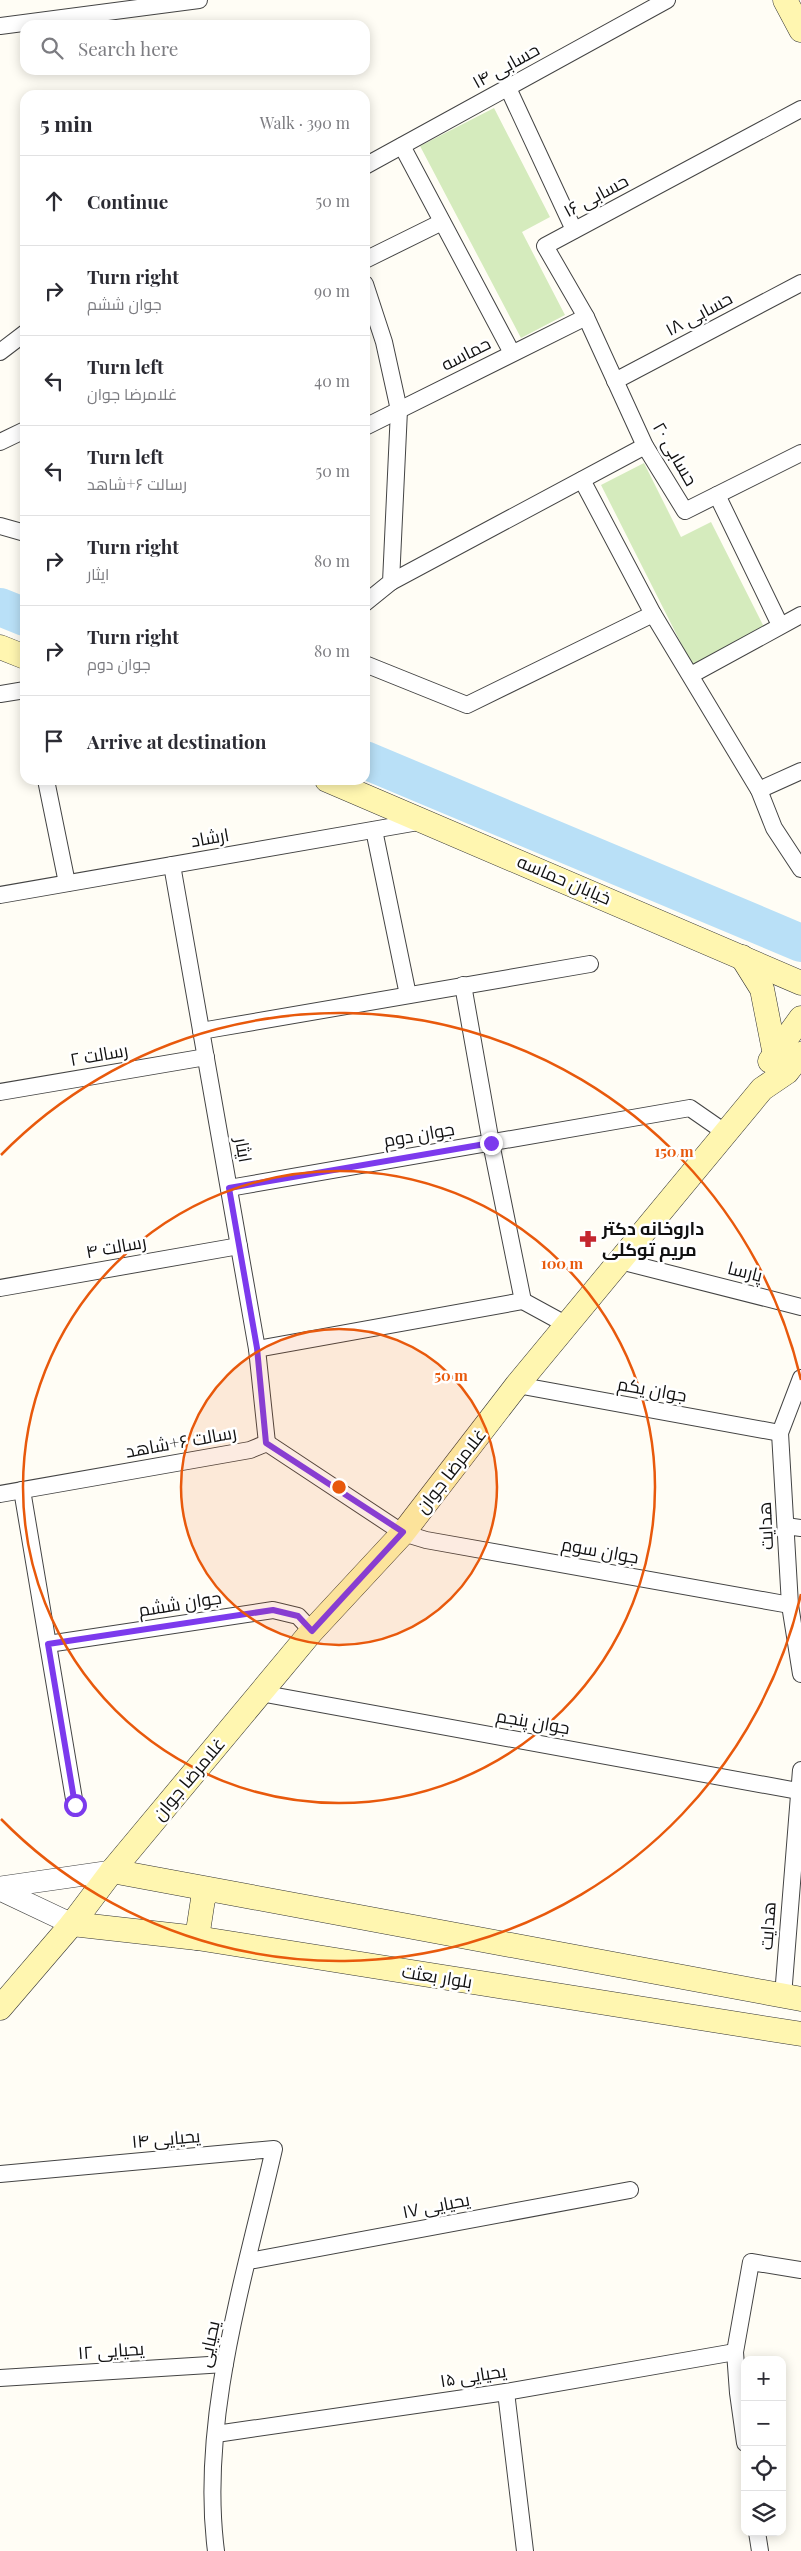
<!DOCTYPE html>
<meta charset="utf-8">
<style>
body{margin:0;font-family:"Playfair Display",Cairo,serif;background:#f2f2f3;color:#2b2b33}
.controls{position:absolute;right:15px;bottom:15px;display:grid;overflow:hidden;border-radius:10px;box-shadow:0 2px 12px #0003}
.controls button{width:45px;height:45px;display:grid;place-items:center;padding:0;border:0;border-bottom:1px solid #e1e1e2;background:#fff;color:#2b2b33;font:25px sans-serif}
.stop{position:absolute;width:15px;height:15px;margin:-11px;border:4px solid #7c3aed;border-radius:50%;background:#fff}
.stop.end{background:#7c3aed;border-color:#fff;box-shadow:0 1px 5px #0008}
.list{margin:0;padding:0;list-style:none}
h2{display:flex;justify-content:space-between;align-items:center;height:65px;margin:0;padding:0 20px;font-size:21px}
h2 small{font-size:16px;font-weight:400;color:#7c7c81}
.list li{display:grid;grid-template-columns:32px 1fr auto;gap:15px;align-items:center;box-sizing:border-box;height:90px;padding:0 20px;border-top:1px solid #e1e1e2}
.list b{display:block;font-size:19px;white-space:nowrap}
.list p{margin:0;font-size:16px;white-space:nowrap;color:#7c7c81}
.list em{font-size:16px;font-style:normal;color:#7c7c81}
.icon{flex:none;width:28px;height:28px;fill:none;stroke:currentColor;stroke-width:2;stroke-linecap:round;stroke-linejoin:round}
.map{position:relative;flex:none;width:801px;height:2551px;overflow:hidden}
.search{position:absolute;background:#fff;box-shadow:0 2px 12px #0003;left:20px;top:20px;width:350px;height:55px;display:flex;align-items:center;gap:12px;box-sizing:border-box;padding:0 18px;border-radius:15px;color:#7c7c81;font-size:19px}
.panel{position:absolute;background:#fff;box-shadow:0 2px 12px #0003;left:20px;top:90px;width:350px;height:695px;border-radius:15px}
.map>svg:first-child{display:block}
.green{fill:#d5ebbd}
.lines{fill:none;stroke-linecap:round;stroke-linejoin:round}
.river{stroke:#b9e0f7;stroke-width:38}
.minor-casing{stroke:#444;stroke-width:18}
.tertiary-casing{stroke:#444;stroke-width:22}
.secondary-casing{stroke:#333;stroke-width:25}
.minor{stroke:#fff;stroke-width:16}
.tertiary{stroke:#fff;stroke-width:21}
.secondary{stroke:#fff6b0;stroke-width:24}
.route{stroke:#7c3aed;stroke-width:6}
.ring{fill:none;stroke:#e8590c;stroke-width:2.5}
.labels{text-anchor:middle;stroke-width:5;stroke-linejoin:round;paint-order:stroke}
.street-label{font-size:18px;fill:#111;stroke:#fff}
.poi-label{font-size:18px;font-weight:bold;fill:#111;stroke:#fff;text-anchor:start}
.centre{fill:#e8590c;stroke:#fff;stroke-width:2.5}
.ring-label{font-size:15px;text-anchor:middle;font-weight:bold;fill:#e8590c;stroke:#fff;stroke-width:5;stroke-linejoin:round;paint-order:stroke}
</style>
<div class="map">
<svg width="801" height="2551" viewBox="0 0 801 2551">
<rect width="100%" height="100%" fill="#fffdf5"/>
<g class="green">
<polygon points="494,108 550,217 522,232 565,315 521,338 420,146"/>
<polygon points="644,463 681,537 711,522 765,629 692,665 601,485"/>
</g>
<g class="lines">
<g class="river">
<polyline points="0,607 25,617"/>
<polyline points="365,760 801,943"/>
</g>
<g class="minor-casing">
<g id="minor">
<polyline points="0,26 199,0"/>
<polyline points="508,88 574,230"/>
<polyline points="801,109 545,246 586,317 645,446 685,511 801,453"/>
<polyline points="402,146 512,353"/>
<polyline points="365,166 667,0"/>
<polyline points="365,260 442,222"/>
<polyline points="365,284 384,342 399,410 391,582 365,603"/>
<polyline points="0,352 25,333"/>
<polyline points="615,381 801,283"/>
<polyline points="365,427 586,317"/>
<polyline points="0,442 25,430"/>
<polyline points="582,480 653,614 759,790 774,828 801,869"/>
<polyline points="717,495 780,625"/>
<polyline points="0,526 25,533"/>
<polyline points="391,582 645,446"/>
<polyline points="365,664 467,705 653,614"/>
<polyline points="691,675 801,615"/>
<polyline points="0,694 25,690"/>
<polyline points="46,780 67,883"/>
<polyline points="759,790 801,771"/>
<polyline points="374,830 408,995"/>
<polyline points="172,865 257,1349 267,1443"/>
<polyline points="0,895 424,821"/>
<polyline points="463,985 491,1143 523,1301"/>
<polyline points="201,1031 590,964"/>
<polyline points="0,1092 206,1057"/>
<polyline points="229,1188 690,1108 726,1133"/>
<polyline points="620,1261 801,1307"/>
<polyline points="0,1288 239,1246"/>
<polyline points="523,1301 567,1325"/>
<polyline points="257,1349 523,1301"/>
<polyline points="801,1378 780,1433 790,1605 801,1674"/>
<polyline points="517,1385 780,1433"/>
<polyline points="22,1490 75,1805"/>
<polyline points="0,1494 250,1450 267,1443 403,1533 426,1540 790,1605"/>
<polyline points="786,1526 801,1528"/>
<polyline points="48,1644 273,1610 298,1616 312,1631"/>
<polyline points="260,1693 798,1791"/>
<polyline points="783,1996 801,1770"/>
<path d="M 0,2174 L 274,2149 C 245,2276 199,2420 216,2551"/>
<polyline points="249,2261 630,2190"/>
<polyline points="0,2378 225,2364"/>
<polyline points="506,2392 525,2551"/>
<polyline points="216,2434 506,2392 735,2352"/>
<polyline points="745,2443 738,2393 735,2352 751,2262 801,2270"/>
<polyline points="757,2532 760,2551"/>
</g>
</g>
<g class="tertiary-casing">
<g id="tertiary">
<polyline points="0,1887 112,1871"/>
<polyline points="0,1890 72,1924"/>
</g>
</g>
<g class="secondary-casing">
<g id="secondary">
<polyline points="785,0 801,30"/>
<polyline points="0,647 25,657"/>
<polyline points="327,780 801,983"/>
<polyline points="742,957 762,989 775,1055"/>
<polyline points="770,1061 801,1018"/>
<polyline points="112,1871 801,1999"/>
<polyline points="72,1924 197,1938 801,2034"/>
<polyline points="197,1938 203,1899 209,1890"/>
<polyline points="0,2008 72,1924 112,1871 312,1631 403,1533 517,1385 762,1089 787,1072 801,1054"/>
</g>
</g>
<use href="#minor" class="minor"/>
<use href="#tertiary" class="tertiary"/>
<use href="#secondary" class="secondary"/>
</g>
<g class="lines">
<polyline class="route" points="75,1805 48,1644 273,1610 298,1616 312,1631 403,1532 266,1443 257,1348 229,1188 491,1143"/>
</g>
<circle cx="339" cy="1487" r="158" fill="#e8590c" fill-opacity=".12"/>
<g class="ring">
<circle cx="339" cy="1487" r="158"/>
<circle cx="339" cy="1487" r="316"/>
<path d="M801 1594A474 474 0 0 1 1 1819M1 1155A474 474 0 0 1 801 1380"/>
</g>
<defs>
<g id="pharmacy-bare" transform="scale(1.35)"><path d="M-2-6h4v4h4v4h-4v4h-4v-4h-4v-4h4Z" fill="#c4262e" stroke="#fff" stroke-width="2.5" paint-order="stroke"/></g>
</defs>
<g fill-rule="evenodd">
<use href="#pharmacy-bare" x="588" y="1239"/>
</g>
<g class="labels">
<g class="street-label">
<text transform="translate(506 66) rotate(-29)" y="6">حسابی ۱۴</text>
<text transform="translate(596 196) rotate(-28)" y="6">حسابی ۱۶</text>
<text transform="translate(699 314) rotate(-28)" y="6">حسابی ۱۸</text>
<text transform="translate(466 354) rotate(-27)" y="6">حماسه</text>
<text transform="translate(675 454) rotate(60)" y="6">حسابی ۲۰</text>
<text transform="translate(210 838) rotate(-10)" y="6">ارشاد</text>
<text transform="translate(564 880) rotate(23)" y="6">خیابان حماسه</text>
<text transform="translate(99 1055) rotate(-10)" y="6">رسالت ۲</text>
<text transform="translate(419 1135) rotate(-10)" y="6">جوان دوم</text>
<text transform="translate(243 1150) rotate(80)" y="6">ایثار</text>
<text transform="translate(116 1247) rotate(-10)" y="6">رسالت ۴</text>
<text transform="translate(745 1272) rotate(14)" y="6">پارسا</text>
<text transform="translate(652 1390) rotate(10)" y="6">جوان یکم</text>
<text transform="translate(181 1442) rotate(-10)" y="6">رسالت ۶+شاهد</text>
<text transform="translate(451 1471) rotate(-52)" y="6">غلامرضا جوان</text>
<text transform="translate(766 1526) rotate(-93)" y="6">هدایت</text>
<text transform="translate(600 1551) rotate(10)" y="6">جوان سوم</text>
<text transform="translate(180 1604) rotate(-9)" y="6">جوان ششم</text>
<text transform="translate(533 1722) rotate(10)" y="6">جوان پنجم</text>
<text transform="translate(189 1779) rotate(-50)" y="6">غلامرضا جوان</text>
<text transform="translate(768 1926) rotate(-86)" y="6">هدایت</text>
<text transform="translate(437 1977) rotate(9)" y="6">بلوار بعثت</text>
<text transform="translate(166 2139) rotate(-5)" y="6">یحیایی ۱۴</text>
<text transform="translate(436 2206) rotate(-11)" y="6">یحیایی ۱۷</text>
<text transform="translate(209 2344) rotate(-78)" y="6">یحیایی</text>
<text transform="translate(111 2351) rotate(-4)" y="6">یحیایی ۱۲</text>
<text transform="translate(473 2376) rotate(-9)" y="6">یحیایی ۱۵</text>
</g>
<g class="poi-label">
<text x="602" y="1235">داروخانه دکتر<tspan x="602" dy="21">مریم توکلی</tspan></text>
</g>
</g>
<circle cx="339" cy="1487" r="8" class="centre"/>
<g class="ring-label">
<text x="674" y="1157">150 m</text>
<text x="562" y="1269">100 m</text>
<text x="451" y="1381">50 m</text>
</g>
</svg>
<div class="controls">
<button>+</button>
<button>−</button>
<button><svg class="icon" aria-label="locate" viewBox="0 0 24 24"><circle cx="12" cy="12" r="6"/><path d="M12 2v4M12 18v4M2 12h4M18 12h4"/></svg></button>
<button><svg class="icon" aria-label="layers" viewBox="0 0 24 24"><path d="M12 4l9 5-9 5-9-5zM3 14l9 5 9-5"/></svg></button>
</div>
<div class="stop" style="left:75px;top:1805px"></div>
<div class="stop end" style="left:491px;top:1143px"></div>
<div class="search"><svg class="icon" aria-label="search" viewBox="0 0 24 24"><circle cx="10" cy="10" r="6"/><path d="M15 15l6 6"/></svg>Search here</div>
<section class="panel">
<h2>5 min<small>Walk · 390 m</small></h2>
<ul class="list">
<li><svg class="icon" aria-label="ahead" viewBox="0 0 24 24"><path d="M12 20V5M6 11l6-6 6 6"/></svg><div><b>Continue</b></div><em>50 m</em></li>
<li><svg class="icon" aria-label="right" viewBox="0 0 24 24"><path d="M7 20v-9h11M14 6l5 5-5 5"/></svg><div><b>Turn right</b><p>جوان ششم</p></div><em>90 m</em></li>
<li><svg class="icon" aria-label="left" viewBox="0 0 24 24"><path d="M17 20v-9H6M10 6l-5 5 5 5"/></svg><div><b>Turn left</b><p>غلامرضا جوان</p></div><em>40 m</em></li>
<li><svg class="icon" aria-label="left" viewBox="0 0 24 24"><path d="M17 20v-9H6M10 6l-5 5 5 5"/></svg><div><b>Turn left</b><p>رسالت ۶+شاهد</p></div><em>50 m</em></li>
<li><svg class="icon" aria-label="right" viewBox="0 0 24 24"><path d="M7 20v-9h11M14 6l5 5-5 5"/></svg><div><b>Turn right</b><p>ایثار</p></div><em>80 m</em></li>
<li><svg class="icon" aria-label="right" viewBox="0 0 24 24"><path d="M7 20v-9h11M14 6l5 5-5 5"/></svg><div><b>Turn right</b><p>جوان دوم</p></div><em>80 m</em></li>
<li><svg class="icon" aria-label="arrive" viewBox="0 0 24 24"><path d="M6 21V4h12l-3 4 3 4H6"/></svg><div><b>Arrive at destination</b></div></li>
</ul>
</section>
</div>
